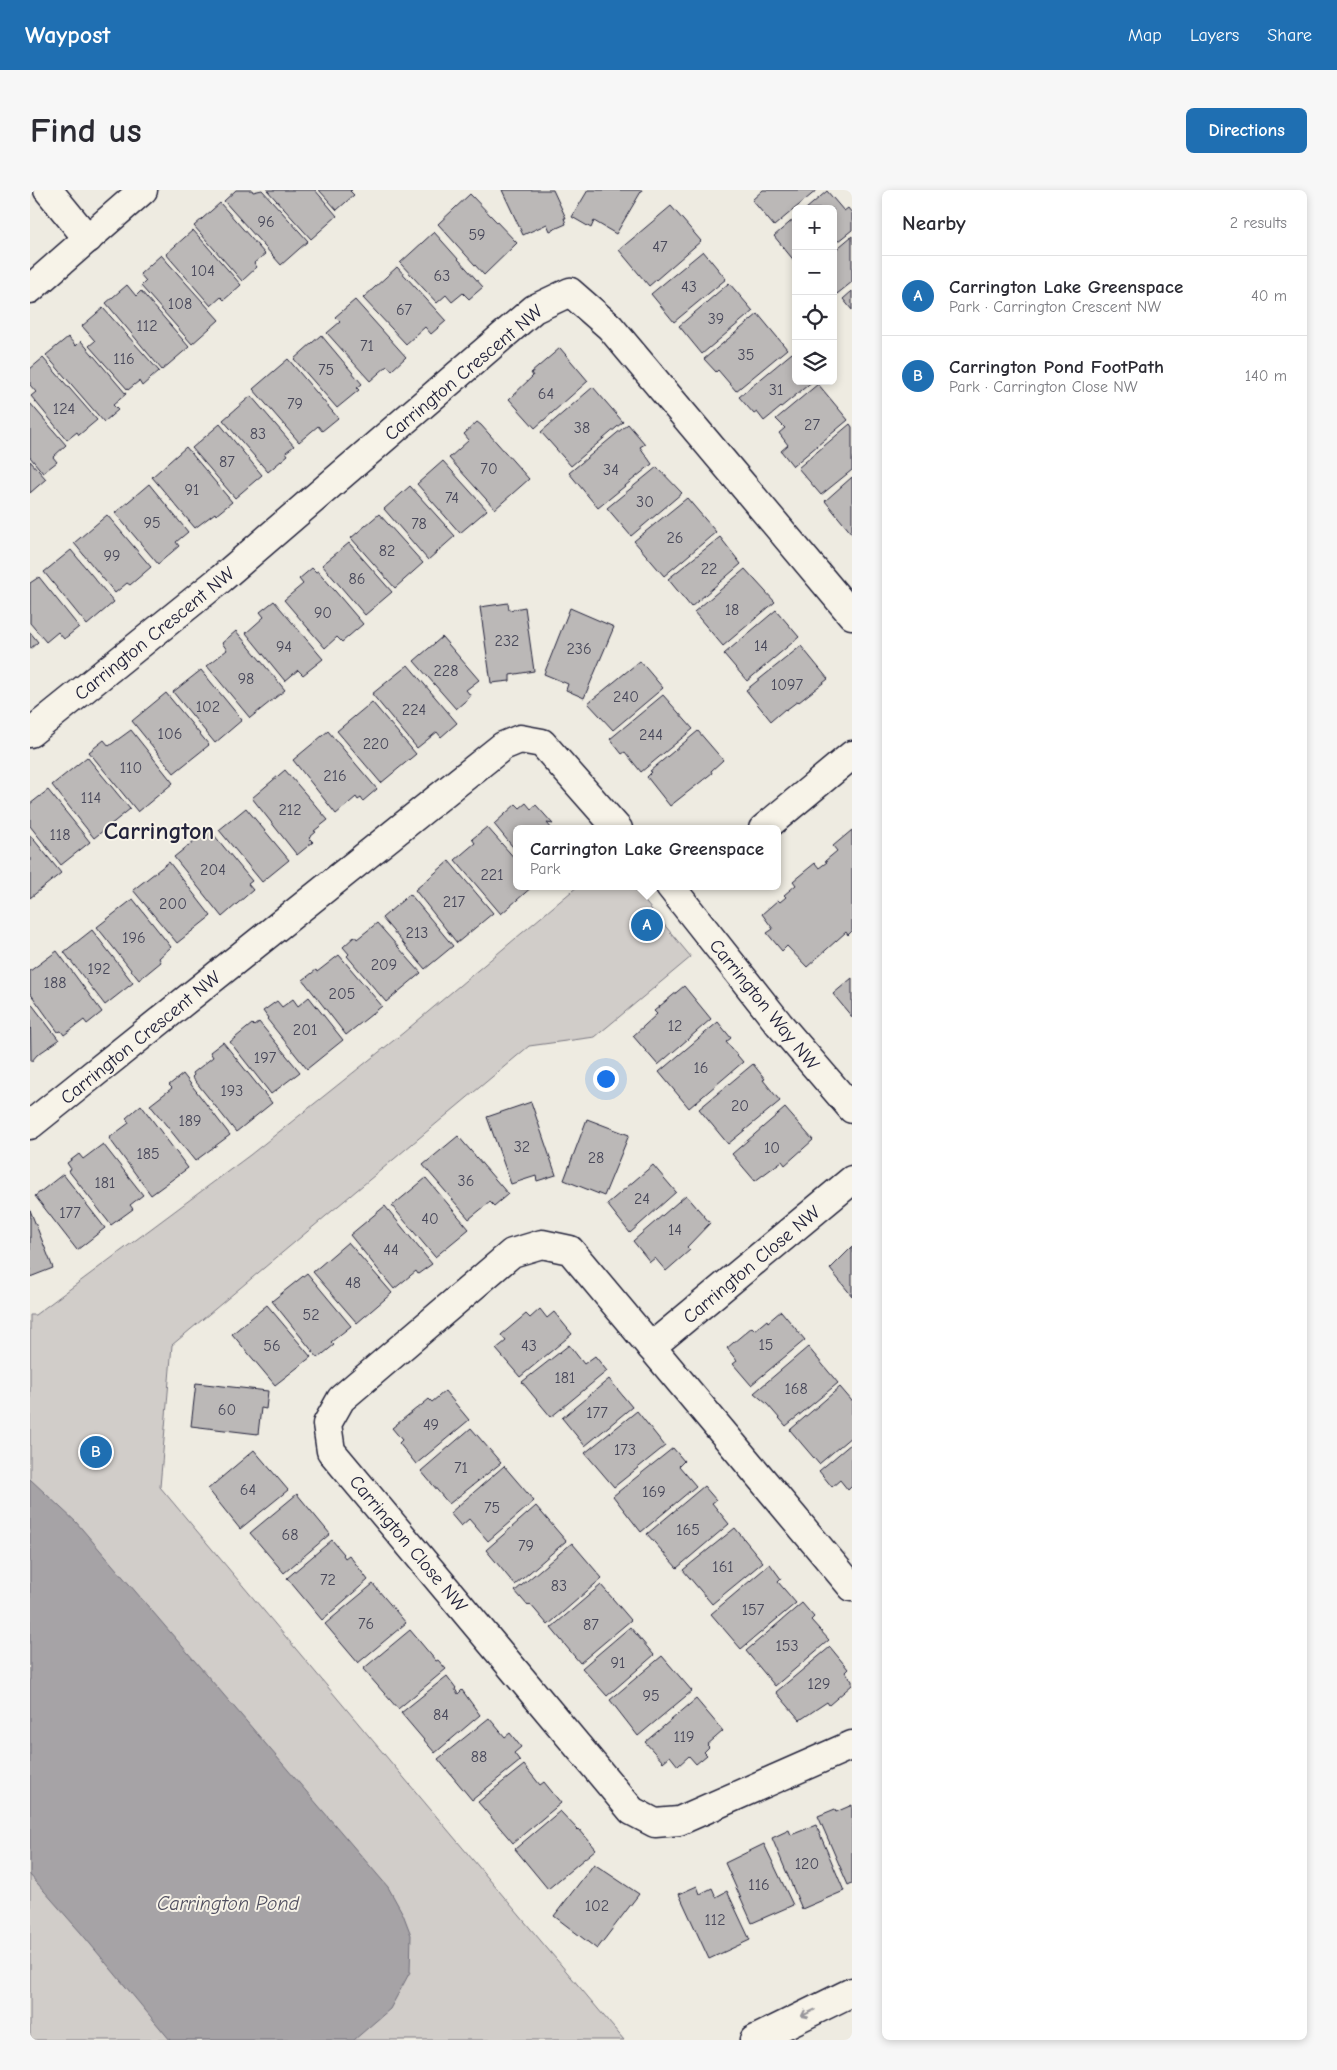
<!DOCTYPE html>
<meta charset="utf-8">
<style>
body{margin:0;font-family:"Comic Neue",sans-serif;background:#f7f7f7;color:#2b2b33}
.controls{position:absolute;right:15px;top:15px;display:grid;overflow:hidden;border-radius:8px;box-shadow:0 2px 8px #0003}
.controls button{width:45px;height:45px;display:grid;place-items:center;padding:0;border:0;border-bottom:1px solid #e1e1e2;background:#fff;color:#2b2b33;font:25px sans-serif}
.you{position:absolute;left:575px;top:888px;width:18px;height:18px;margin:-12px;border:4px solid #fff;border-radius:50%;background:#1a73e8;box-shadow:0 0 0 8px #1a73e833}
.badge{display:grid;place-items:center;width:32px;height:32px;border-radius:50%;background:#1f6fb2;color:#fff;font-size:16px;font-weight:700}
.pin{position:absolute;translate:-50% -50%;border:2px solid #fff;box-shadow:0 1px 5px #0006}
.popup{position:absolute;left:483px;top:635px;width:268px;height:65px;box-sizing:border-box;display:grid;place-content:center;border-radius:8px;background:#fff;filter:drop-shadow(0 1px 4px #0005);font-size:16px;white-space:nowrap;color:#7c7c81}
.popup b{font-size:19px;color:#2b2b33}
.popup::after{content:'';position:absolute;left:50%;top:100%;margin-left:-10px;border:10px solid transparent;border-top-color:#fff}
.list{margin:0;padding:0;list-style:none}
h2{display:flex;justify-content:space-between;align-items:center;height:65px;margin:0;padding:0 20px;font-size:21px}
h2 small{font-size:16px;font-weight:400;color:#7c7c81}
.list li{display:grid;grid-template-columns:32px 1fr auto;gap:15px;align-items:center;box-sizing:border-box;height:80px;padding:0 20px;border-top:1px solid #e1e1e2}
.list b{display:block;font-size:19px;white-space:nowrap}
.list p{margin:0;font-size:16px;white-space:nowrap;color:#7c7c81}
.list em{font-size:16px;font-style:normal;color:#7c7c81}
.icon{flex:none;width:28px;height:28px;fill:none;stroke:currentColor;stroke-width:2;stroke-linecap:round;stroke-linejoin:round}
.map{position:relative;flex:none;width:822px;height:1850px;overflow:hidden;border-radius:8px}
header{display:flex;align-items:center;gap:30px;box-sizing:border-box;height:70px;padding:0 25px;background:#1f6fb2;color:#fff}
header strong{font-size:24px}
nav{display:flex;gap:28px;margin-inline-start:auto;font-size:18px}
.intro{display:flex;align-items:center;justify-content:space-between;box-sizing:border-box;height:120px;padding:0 30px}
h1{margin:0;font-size:35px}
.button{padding:12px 22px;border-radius:8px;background:#1f6fb2;color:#fff;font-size:18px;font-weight:700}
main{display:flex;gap:30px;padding:0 30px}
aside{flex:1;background:#fff;border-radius:8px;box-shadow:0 2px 8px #0003}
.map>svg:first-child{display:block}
.green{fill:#d1cdc9;stroke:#7a7882}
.water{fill:#a6a3a6;stroke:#716f7b}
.building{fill:#bbb8b7;stroke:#22223b}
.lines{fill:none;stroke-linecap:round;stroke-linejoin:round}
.minor-casing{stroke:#22223b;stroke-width:31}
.secondary-casing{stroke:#22223b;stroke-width:31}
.minor{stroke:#f7f3e8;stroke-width:28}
.secondary{stroke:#f7f3e8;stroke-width:28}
.oneway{stroke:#97959a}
.labels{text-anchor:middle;stroke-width:4;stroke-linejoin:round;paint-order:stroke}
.number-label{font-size:16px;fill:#48485a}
.street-label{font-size:19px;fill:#22223b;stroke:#f7f3e8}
.water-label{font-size:20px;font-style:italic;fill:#504f60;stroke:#f7f3e8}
.district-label{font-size:24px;font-weight:bold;fill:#22223b;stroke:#f7f3e8}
</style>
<header>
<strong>Waypost</strong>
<nav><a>Map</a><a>Layers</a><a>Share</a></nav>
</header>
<div class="intro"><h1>Find us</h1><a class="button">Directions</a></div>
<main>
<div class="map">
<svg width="822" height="1850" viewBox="0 0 822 1850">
<rect width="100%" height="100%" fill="#eeebe1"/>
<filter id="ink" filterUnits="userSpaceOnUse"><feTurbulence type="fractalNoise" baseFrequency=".02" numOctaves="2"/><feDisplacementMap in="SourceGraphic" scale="10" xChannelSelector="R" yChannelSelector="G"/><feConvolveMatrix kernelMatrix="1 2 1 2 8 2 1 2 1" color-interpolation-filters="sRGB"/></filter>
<g filter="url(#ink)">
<polygon class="green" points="548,696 602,696 661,767 565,847 499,856 142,1155 130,1297 594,1850 0,1850 0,1125 5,1125 220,965 373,843"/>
<polygon class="water" points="0,1289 46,1332 358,1697 373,1724 381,1745 380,1782 360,1819 324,1850 140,1850 51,1743 0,1685"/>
<g class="building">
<polygon points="206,0 222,0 223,2 232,0 278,51 251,75 194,11"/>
<polygon points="237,0 285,0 307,26 281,49"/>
<polygon points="289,0 322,0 320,1 324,5 307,20"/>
<polygon points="472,0 523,0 536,28 534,28 536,34 520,41 517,34 493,45"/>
<polygon points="558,0 612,0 586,44 564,31 561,38 542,27"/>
<polygon points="733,0 787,0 744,36 722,10"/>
<polygon points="797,1 814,21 818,18 822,23 822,40 803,55 803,19 776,19"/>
<polygon points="440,4 487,53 454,85 408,34"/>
<polygon points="190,13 235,64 224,73 227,77 212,91 164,36"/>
<polygon points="641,16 671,51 619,96 589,60"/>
<polygon points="766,27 766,73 744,46"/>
<polygon points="163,40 211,95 194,110 191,107 181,116 136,64"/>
<polygon points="404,42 453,97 439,109 433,103 422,112 416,105 407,113 370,73"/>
<polygon points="822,46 822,92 807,104 803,99 803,62"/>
<polygon points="673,61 696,89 644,132 621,104"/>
<polygon points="131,65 189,130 162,154 111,96 116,91 110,84"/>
<polygon points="367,77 416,131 401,144 395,137 376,154 333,108"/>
<polygon points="699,93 723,121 672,164 649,136"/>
<polygon points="97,95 106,106 111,101 159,157 132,180 76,113"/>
<polygon points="822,101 822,120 813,109"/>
<polygon points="325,110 376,167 362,180 357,176 340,191 297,143 310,132 305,127"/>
<polygon points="73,118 129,181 112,196 109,191 98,200 59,156 65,151 52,136"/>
<polygon points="728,124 757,159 706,201 688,180 686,182 674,169"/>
<polygon points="291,145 332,194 327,198 329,200 307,218 264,169"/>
<polygon points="38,147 46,156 51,151 96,204 83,215 88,220 74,232 16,165"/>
<polygon points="530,158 558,191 505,238 479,209 503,186 501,183"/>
<polygon points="762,163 766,167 766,191 783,191 734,231 727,222 724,224 709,207"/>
<polygon points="13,168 67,230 49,245 47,242 37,250 1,206 6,202 0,195 0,179"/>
<polygon points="258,169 308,228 292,241 288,236 269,252 223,199"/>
<polygon points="788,194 818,230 763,276 751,261 758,255 749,243 755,238 746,229"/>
<polygon points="563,197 593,232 541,276 511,242"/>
<polygon points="221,206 264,256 256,262 258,265 238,282 193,230"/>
<polygon points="0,213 36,255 23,267 27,272 13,283 0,267"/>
<polygon points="447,232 451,235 499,289 465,319 419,268 439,250 434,244"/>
<polygon points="190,234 232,285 205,308 162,258"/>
<polygon points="598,234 615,254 610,257 622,274 568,318 539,283"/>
<polygon points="820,234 822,237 822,280 791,305 768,278"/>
<polygon points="156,257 202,312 186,325 185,323 165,338 122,287"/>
<polygon points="0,271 16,289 0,303"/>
<polygon points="413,271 457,320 430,343 387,294"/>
<polygon points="627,277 652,303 601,346 577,318"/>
<polygon points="822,287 822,344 795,311"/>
<polygon points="119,294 158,342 146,352 149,356 128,374 85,323"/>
<polygon points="380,296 425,346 398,370 354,319"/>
<polygon points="657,308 686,342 634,386 604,351"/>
<polygon points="349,324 393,373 365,398 321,348"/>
<polygon points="77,325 121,377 100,395 97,393 85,403 44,353"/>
<polygon points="690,347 711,374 661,417 638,389"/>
<polygon points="319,353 362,402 335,425 292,375"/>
<polygon points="41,360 84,412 57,435 14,382"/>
<polygon points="282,378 286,382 288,381 333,434 312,452 307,447 295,458 254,410 273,394 269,389"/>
<polygon points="715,379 745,412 693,456 664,422"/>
<polygon points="9,387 49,437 34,449 28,442 16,452 0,433 0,393"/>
<polygon points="244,411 293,469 273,485 268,480 255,491 216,443 234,427 230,422"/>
<polygon points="478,413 479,420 495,417 504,481 480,485 480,491 461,493 450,417"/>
<polygon points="540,418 584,437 554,508 536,500 538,494 514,484"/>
<polygon points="746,420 769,447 717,491 694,464"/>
<polygon points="206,441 255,500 220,528 177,476 197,460 192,453"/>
<polygon points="0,442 8,452 0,459"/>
<polygon points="412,447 449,490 436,500 441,506 426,519 384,471"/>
<polygon points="771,456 798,489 769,512 768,511 756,520 755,519 741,531 716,500"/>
<polygon points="610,471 633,498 583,540 558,513"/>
<polygon points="378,475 427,533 411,547 407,542 387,558 342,504"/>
<polygon points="171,480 212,530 185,553 143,502"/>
<polygon points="136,503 179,555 144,583 102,531"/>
<polygon points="633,505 663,539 611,582 595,562 592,564 580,549"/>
<polygon points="342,512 386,564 351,593 307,541"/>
<polygon points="101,540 143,593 108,622 59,562 74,550 79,556"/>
<polygon points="298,541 347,599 333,611 331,608 328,610 326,607 306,624 263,570"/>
<polygon points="668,541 693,570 681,581 682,583 640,616 617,587 622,582 620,581"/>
<polygon points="57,567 100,619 64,648 22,595"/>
<polygon points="255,580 298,630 284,641 286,642 279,648 283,652 267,665 222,608"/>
<polygon points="18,600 60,652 31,675 0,636 0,614"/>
<polygon points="496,613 501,619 506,615 523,634 517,633 522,639 487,639 487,662 464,634 486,614 490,618"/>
<polygon points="216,618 259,670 232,692 189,640"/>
<polygon points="457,637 487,671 487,696 503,696 471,724 425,670 445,653 442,649"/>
<polygon points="179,639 222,691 218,694 223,700 192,727 144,667"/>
<polygon points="822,640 822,741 818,745 816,742 777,777 757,756 752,761 737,743 743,739 732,724 748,710 750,712 756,707 754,705 766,695 763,691 785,673 789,678 797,672 795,671 807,661 803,656"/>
<polygon points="0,645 31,683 0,708"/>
<polygon points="419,671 463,723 427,753 385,700"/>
<polygon points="139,672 181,726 147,753 103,700"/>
<polygon points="380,704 423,756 395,779 352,728"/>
<polygon points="103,709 141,757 129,768 131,772 109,790 67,737"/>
<polygon points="347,733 391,783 356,812 317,766 319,764 313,757 325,746 327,749"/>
<polygon points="62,740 103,793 75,815 34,762"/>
<polygon points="27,761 72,822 57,834 54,830 34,845 31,841 28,842 0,803 0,781"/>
<polygon points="309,765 352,816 316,845 273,790 286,780 287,782"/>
<polygon points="822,788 822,827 803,804"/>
<polygon points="654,796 681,829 628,875 603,846 627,824 624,821"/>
<polygon points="279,807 313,850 277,879 237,829 238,828 233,821 247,811 252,817 263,809 268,816"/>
<polygon points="0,812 29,850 7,865 1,872"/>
<polygon points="229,832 270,882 241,904 200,852 222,834 224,836"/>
<polygon points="688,832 701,848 696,852 713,872 659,918 629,882"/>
<polygon points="193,852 242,913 206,942 162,887 164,885 163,883 183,867 180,862"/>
<polygon points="723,874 735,889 733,890 750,911 698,954 669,919"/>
<polygon points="153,884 200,945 165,971 120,915 142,898 139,895"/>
<polygon points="501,912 526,985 507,991 506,986 481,994 457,927"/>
<polygon points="111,915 158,978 121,1005 79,948 99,933 96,928"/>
<polygon points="755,918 783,950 755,975 752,971 725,991 702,964"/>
<polygon points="557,929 599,945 574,1006 534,990"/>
<polygon points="428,946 478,1004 464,1016 460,1012 439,1029 393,975"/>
<polygon points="73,954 113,1005 100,1015 103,1019 81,1035 38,980 41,979 37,973 49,964 53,969"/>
<polygon points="623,975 646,1002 600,1043 577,1014"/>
<polygon points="33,984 75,1038 47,1060 5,1006"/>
<polygon points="396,988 439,1039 405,1067 362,1016"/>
<polygon points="656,1005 680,1033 657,1057 660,1060 636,1081 625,1068 620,1072 603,1051"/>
<polygon points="355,1016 402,1074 388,1084 386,1081 364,1099 320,1045"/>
<polygon points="0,1020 23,1078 0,1087"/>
<polygon points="318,1052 362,1103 327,1133 283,1082"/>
<polygon points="822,1057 822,1106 800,1079"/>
<polygon points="277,1083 321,1136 301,1152 304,1155 288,1168 242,1111"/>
<polygon points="237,1115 281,1167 245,1195 202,1144"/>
<polygon points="510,1119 517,1128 524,1122 542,1144 490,1187 466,1159 476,1151 471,1145 496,1124 500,1128"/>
<polygon points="751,1121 775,1150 721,1195 703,1174 707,1171 697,1158 722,1137 725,1140 737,1130 738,1132"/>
<polygon points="539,1155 554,1174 565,1166 577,1181 521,1227 492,1192"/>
<polygon points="778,1157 808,1193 756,1236 737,1214 724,1203"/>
<polygon points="579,1189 602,1217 555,1256 532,1228"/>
<polygon points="166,1193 238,1201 236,1219 231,1218 228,1244 161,1236"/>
<polygon points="810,1197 822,1211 822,1246 789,1274 760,1240"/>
<polygon points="415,1201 439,1230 386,1274 369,1253 372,1250 362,1238 387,1218 387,1219 399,1209 402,1212"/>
<polygon points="607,1221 635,1256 584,1297 555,1263"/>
<polygon points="441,1238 471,1273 419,1314 391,1281"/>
<polygon points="822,1253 822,1296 818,1300 810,1290 802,1297 789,1281"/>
<polygon points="643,1258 654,1271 649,1276 666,1296 611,1342 583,1306"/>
<polygon points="224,1260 258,1300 210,1339 178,1299"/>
<polygon points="474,1276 504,1311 458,1351 439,1329 431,1336 420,1323"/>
<polygon points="674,1296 686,1310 682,1313 699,1334 647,1378 617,1344"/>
<polygon points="267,1304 300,1344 254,1383 220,1343"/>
<polygon points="506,1316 536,1351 485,1395 456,1360"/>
<polygon points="705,1338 733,1372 682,1414 653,1380"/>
<polygon points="302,1350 314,1364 313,1365 315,1368 319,1365 338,1390 292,1430 257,1388"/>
<polygon points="542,1353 572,1388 518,1435 500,1414 498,1416 485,1401"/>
<polygon points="740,1374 751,1389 748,1392 766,1413 711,1459 681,1424"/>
<polygon points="343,1394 376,1433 328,1473 295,1434"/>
<polygon points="571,1395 601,1430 550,1473 521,1438"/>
<polygon points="772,1413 784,1427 781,1430 799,1450 745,1496 716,1461"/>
<polygon points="600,1437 624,1465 577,1506 552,1478"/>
<polygon points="380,1440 406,1471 408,1470 416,1479 368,1519 333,1479"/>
<polygon points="800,1457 818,1479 815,1482 822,1491 822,1495 799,1515 797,1512 770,1530 746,1502"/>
<polygon points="632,1466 662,1501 608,1546 580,1510"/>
<polygon points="417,1486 426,1498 425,1499 428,1504 432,1500 450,1525 405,1563 371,1523"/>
<polygon points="666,1509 693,1541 677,1555 679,1557 674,1562 677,1565 666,1574 659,1566 648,1576 640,1566 633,1572 615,1552"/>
<polygon points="459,1528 475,1547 480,1543 491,1557 484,1563 490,1571 442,1610 408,1569"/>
<polygon points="494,1575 510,1595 514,1592 531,1613 483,1653 448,1612"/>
<polygon points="822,1615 822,1693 818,1695 788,1626 805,1619 806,1622"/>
<polygon points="530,1621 548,1640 549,1639 566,1659 518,1699 485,1659"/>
<polygon points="786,1635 814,1701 772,1719 742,1648 759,1640 761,1645"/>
<polygon points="734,1654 763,1715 722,1733 695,1673"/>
<polygon points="564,1674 609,1704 567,1759 524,1726"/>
<polygon points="667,1696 670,1704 682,1698 686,1707 697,1701 720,1750 679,1769 649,1704"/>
</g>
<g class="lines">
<g class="minor-casing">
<g id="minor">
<polyline points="18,0 58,49"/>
<polyline points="0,99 113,0"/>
<polyline points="0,543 192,388 504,119 540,102 580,137 822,425"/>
<polyline points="733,639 822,565"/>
<polyline points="640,696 749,834 822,919"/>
<polyline points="0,935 473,556 490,549 512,553 588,639"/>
<polyline points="621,1157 822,990"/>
<polyline points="822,1397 540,1060 512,1054 482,1063 311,1209 297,1234 301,1261 602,1621 625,1633 649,1631 822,1555"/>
</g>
</g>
<g class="secondary-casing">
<polyline id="secondary" points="724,1850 822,1802"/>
</g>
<use href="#minor" class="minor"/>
<use href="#secondary" class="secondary"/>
</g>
<defs><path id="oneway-shaft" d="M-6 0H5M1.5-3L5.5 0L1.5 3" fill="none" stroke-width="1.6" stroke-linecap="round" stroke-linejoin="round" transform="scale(1.25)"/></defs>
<use class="oneway" href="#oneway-shaft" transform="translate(778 1823) rotate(154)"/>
</g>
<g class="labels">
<g class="number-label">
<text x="236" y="37">96</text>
<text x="447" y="50">59</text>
<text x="630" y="62">47</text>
<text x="173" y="86">104</text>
<text x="412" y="91">63</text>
<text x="659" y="102">43</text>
<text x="150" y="119">108</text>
<text x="374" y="125">67</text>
<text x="686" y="134">39</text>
<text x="117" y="141">112</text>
<text x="337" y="161">71</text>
<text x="716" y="170">35</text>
<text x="94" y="174">116</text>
<text x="296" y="185">75</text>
<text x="746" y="205">31</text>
<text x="516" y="209">64</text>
<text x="265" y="219">79</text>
<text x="34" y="224">124</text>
<text x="782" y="240">27</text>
<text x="552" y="243">38</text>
<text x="228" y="249">83</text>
<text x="197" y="277">87</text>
<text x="459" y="284">70</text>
<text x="581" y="285">34</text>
<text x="162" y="305">91</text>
<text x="422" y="313">74</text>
<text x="615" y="317">30</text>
<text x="122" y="338">95</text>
<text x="389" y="339">78</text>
<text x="645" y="353">26</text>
<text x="357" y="366">82</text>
<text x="82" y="371">99</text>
<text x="679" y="384">22</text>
<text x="327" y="394">86</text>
<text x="702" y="425">18</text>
<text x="293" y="428">90</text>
<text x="477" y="456">232</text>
<text x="731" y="461">14</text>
<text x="254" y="462">94</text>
<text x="549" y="464">236</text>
<text x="416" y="486">228</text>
<text x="216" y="494">98</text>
<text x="757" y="500">1097</text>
<text x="596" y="512">240</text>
<text x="178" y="522">102</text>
<text x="384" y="525">224</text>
<text x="140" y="549">106</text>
<text x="621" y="550">244</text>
<text x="346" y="559">220</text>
<text x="101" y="583">110</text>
<text x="305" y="591">216</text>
<text x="61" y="613">114</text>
<text x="260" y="625">212</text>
<text x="30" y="650">118</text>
<text x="183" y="685">204</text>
<text x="462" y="690">221</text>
<text x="424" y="717">217</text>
<text x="143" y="719">200</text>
<text x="387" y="748">213</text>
<text x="104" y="753">196</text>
<text x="354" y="780">209</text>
<text x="69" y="784">192</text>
<text x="25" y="798">188</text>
<text x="312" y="809">205</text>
<text x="645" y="841">12</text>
<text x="275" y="845">201</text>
<text x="235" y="873">197</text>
<text x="671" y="883">16</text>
<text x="202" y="906">193</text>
<text x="710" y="921">20</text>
<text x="160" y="936">189</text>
<text x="492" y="962">32</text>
<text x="742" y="963">10</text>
<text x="118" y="969">185</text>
<text x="566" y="973">28</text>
<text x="436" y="996">36</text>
<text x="75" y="998">181</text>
<text x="612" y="1014">24</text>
<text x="40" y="1028">177</text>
<text x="400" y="1034">40</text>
<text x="645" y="1045">14</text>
<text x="361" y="1065">44</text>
<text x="323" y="1098">48</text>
<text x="281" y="1130">52</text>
<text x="736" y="1160">15</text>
<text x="242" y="1161">56</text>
<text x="499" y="1161">43</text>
<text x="535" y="1193">181</text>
<text x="766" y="1204">168</text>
<text x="197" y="1225">60</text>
<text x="567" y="1228">177</text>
<text x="401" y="1240">49</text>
<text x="595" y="1265">173</text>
<text x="431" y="1283">71</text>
<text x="218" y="1305">64</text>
<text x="624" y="1307">169</text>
<text x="462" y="1323">75</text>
<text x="658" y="1345">165</text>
<text x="260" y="1350">68</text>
<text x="496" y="1361">79</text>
<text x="693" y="1382">161</text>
<text x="298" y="1395">72</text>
<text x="529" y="1401">83</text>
<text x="723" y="1425">157</text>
<text x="336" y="1439">76</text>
<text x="561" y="1440">87</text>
<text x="757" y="1461">153</text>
<text x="588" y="1478">91</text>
<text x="789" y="1499">129</text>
<text x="621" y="1511">95</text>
<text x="411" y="1530">84</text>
<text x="654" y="1552">119</text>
<text x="449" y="1572">88</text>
<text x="777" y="1679">120</text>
<text x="729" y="1700">116</text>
<text x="567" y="1721">102</text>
<text x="685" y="1735">112</text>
</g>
<g class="street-label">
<text transform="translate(433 182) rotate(-40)" y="7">Carrington Crescent NW</text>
<text transform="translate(124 443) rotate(-39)" y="7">Carrington Crescent NW</text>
<text transform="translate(735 814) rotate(51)" y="7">Carrington Way NW</text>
<text transform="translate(110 847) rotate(-39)" y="7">Carrington Crescent NW</text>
<text transform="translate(721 1074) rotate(-40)" y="7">Carrington Close NW</text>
<text transform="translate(379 1353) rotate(50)" y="7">Carrington Close NW</text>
</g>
<g class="water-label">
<text x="198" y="1720">Carrington Pond</text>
</g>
<g class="district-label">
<text x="129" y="649">Carrington</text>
</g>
</g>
</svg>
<div class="controls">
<button>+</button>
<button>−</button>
<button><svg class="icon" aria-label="locate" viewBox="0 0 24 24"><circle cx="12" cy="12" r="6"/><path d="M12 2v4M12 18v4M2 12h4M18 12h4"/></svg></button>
<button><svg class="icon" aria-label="layers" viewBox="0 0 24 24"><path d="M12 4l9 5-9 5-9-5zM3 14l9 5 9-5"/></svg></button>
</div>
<div class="you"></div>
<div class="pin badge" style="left:617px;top:735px">A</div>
<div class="popup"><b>Carrington Lake Greenspace</b>Park</div>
<div class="pin badge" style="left:66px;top:1262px">B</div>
</div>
<aside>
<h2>Nearby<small>2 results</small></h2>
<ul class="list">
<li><span class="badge">A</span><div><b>Carrington Lake Greenspace</b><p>Park · Carrington Crescent NW</p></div><em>40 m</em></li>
<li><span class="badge">B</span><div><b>Carrington Pond FootPath</b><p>Park · Carrington Close NW</p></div><em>140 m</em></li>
</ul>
</aside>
</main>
